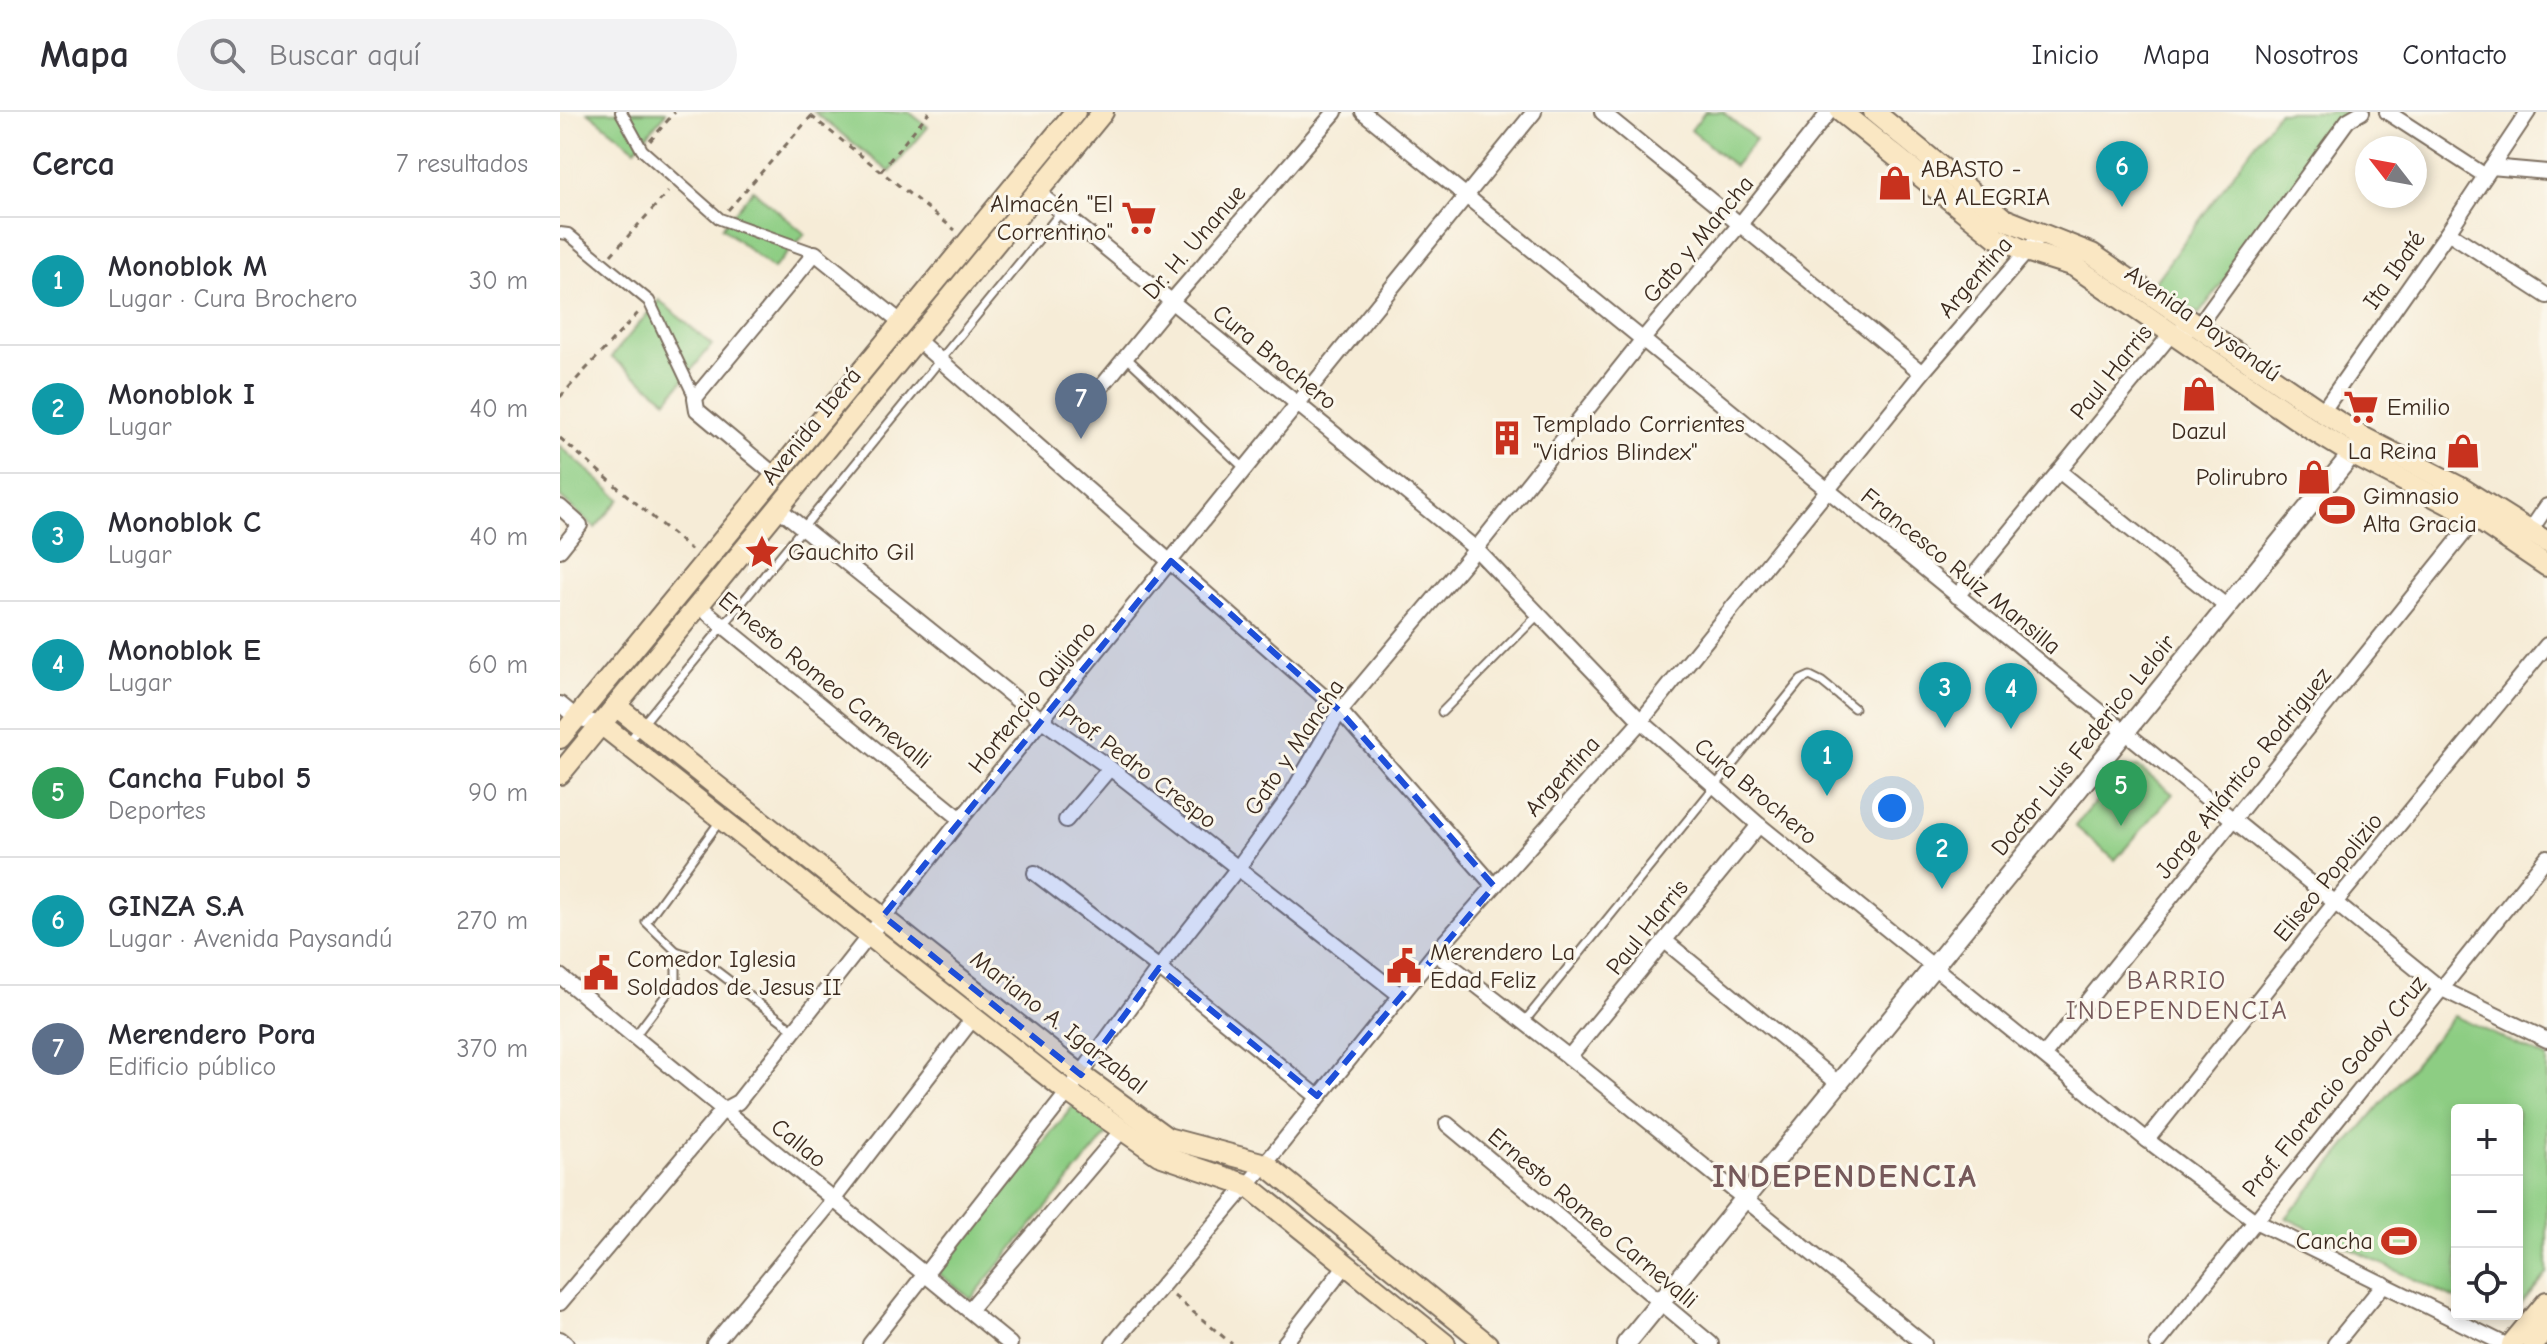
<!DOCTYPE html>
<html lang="es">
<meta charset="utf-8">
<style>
body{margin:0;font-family:"Comic Neue",sans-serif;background:#f2f2f3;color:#2b2b33}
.controls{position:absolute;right:24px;bottom:24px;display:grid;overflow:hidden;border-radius:8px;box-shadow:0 4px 12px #0003}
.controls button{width:72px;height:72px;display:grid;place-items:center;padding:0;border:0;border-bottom:2px solid #e1e1e2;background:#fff;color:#2b2b33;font:40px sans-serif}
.compass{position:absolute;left:1795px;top:24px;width:72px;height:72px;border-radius:50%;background:#fff;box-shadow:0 4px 12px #0003;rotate:301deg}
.you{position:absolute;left:1332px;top:696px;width:28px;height:28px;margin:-20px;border:6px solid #fff;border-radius:50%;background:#1a73e8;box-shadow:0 0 0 12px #1a73e833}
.badge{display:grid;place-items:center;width:52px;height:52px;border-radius:50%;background:#c8321e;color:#fff;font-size:26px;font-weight:700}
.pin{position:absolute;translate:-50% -66px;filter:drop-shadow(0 2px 4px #0008)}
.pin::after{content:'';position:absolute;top:42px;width:28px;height:24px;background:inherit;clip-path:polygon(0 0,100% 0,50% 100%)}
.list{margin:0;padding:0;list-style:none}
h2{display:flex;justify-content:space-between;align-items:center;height:104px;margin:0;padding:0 32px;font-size:34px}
h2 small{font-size:26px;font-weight:400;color:#7c7c81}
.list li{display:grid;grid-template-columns:52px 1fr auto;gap:24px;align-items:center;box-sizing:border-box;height:128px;padding:0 32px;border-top:2px solid #e1e1e2}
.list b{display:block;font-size:30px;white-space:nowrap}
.list p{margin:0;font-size:26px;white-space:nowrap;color:#7c7c81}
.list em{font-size:26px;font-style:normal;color:#7c7c81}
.icon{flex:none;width:44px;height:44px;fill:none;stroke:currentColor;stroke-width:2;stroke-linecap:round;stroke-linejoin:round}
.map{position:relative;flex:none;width:1987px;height:1232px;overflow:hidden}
header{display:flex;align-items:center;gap:48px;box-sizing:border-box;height:112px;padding:0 40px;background:#fff;border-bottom:2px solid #e1e1e2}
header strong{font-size:38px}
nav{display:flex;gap:44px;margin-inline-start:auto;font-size:28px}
.search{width:560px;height:72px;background:#f2f2f3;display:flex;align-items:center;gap:20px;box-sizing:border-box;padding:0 28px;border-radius:44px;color:#7c7c81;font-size:30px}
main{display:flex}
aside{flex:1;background:#fff}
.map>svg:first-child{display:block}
.green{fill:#8dcd83;stroke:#647c50;stroke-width:2}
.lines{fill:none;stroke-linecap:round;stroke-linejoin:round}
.service-casing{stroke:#7c6e5f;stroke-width:11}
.pedestrian-casing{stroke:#7c6e5f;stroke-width:14}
.minor-casing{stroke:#7c6e5f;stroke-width:18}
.tertiary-casing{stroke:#7c6e5f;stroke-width:22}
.secondary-casing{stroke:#7c6e5f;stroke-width:24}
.path{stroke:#7c6e5f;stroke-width:3;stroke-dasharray:6 6;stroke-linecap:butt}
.service{stroke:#fff;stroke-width:7}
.pedestrian{stroke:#fff;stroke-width:10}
.minor{stroke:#fff;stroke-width:14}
.tertiary{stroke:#fff;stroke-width:18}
.secondary{stroke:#fae7c3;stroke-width:20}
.marked{fill:#1d4ed8;fill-opacity:0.2;stroke:#1d4ed8;stroke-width:6;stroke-dasharray:16 10;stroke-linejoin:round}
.labels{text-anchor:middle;stroke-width:6;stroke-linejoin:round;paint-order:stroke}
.poi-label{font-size:24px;fill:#3b2a1e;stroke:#fbf7ec;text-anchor:start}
.street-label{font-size:24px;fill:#3b2a1e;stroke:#fbf7ec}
.neighbourhood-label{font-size:26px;letter-spacing:2px;fill:#76595a;stroke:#fbf7ec}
.district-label{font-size:32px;font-weight:bold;letter-spacing:2px;fill:#76595a;stroke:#fbf7ec}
</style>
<header>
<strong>Mapa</strong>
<div class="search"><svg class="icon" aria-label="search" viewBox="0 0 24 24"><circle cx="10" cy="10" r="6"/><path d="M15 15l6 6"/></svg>Buscar aquí</div>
<nav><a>Inicio</a><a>Mapa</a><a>Nosotros</a><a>Contacto</a></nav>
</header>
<main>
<aside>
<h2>Cerca<small>7 resultados</small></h2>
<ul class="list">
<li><span class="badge" style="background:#0f9aa8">1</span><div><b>Monoblok M</b><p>Lugar · Cura Brochero</p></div><em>30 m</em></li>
<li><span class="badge" style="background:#0f9aa8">2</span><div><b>Monoblok I</b><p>Lugar</p></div><em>40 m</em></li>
<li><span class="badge" style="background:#0f9aa8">3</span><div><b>Monoblok C</b><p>Lugar</p></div><em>40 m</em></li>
<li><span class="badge" style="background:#0f9aa8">4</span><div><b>Monoblok E</b><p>Lugar</p></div><em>60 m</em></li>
<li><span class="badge" style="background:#2e9e5b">5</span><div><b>Cancha Fubol 5</b><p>Deportes</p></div><em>90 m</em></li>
<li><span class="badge" style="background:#0f9aa8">6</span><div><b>GINZA S.A</b><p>Lugar · Avenida Paysandú</p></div><em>270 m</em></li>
<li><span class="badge" style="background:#5c6f8a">7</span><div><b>Merendero Pora</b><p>Edificio público</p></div><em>370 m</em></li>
</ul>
</aside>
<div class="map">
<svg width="1987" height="1232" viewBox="0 0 1987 1232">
<rect width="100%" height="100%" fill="#fbf7ec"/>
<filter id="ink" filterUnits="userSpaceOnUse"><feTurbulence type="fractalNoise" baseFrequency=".0125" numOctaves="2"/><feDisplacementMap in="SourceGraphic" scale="16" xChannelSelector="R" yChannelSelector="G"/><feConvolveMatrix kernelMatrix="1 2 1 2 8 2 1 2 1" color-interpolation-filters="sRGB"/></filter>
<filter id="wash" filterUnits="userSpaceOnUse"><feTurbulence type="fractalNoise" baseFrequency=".006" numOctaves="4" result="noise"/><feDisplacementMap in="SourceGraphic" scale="32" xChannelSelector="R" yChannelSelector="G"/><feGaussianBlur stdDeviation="1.8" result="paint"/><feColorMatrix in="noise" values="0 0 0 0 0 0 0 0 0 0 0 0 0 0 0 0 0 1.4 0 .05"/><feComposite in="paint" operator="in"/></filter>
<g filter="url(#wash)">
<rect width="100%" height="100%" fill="#f6ecd7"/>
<g class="green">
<polygon points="28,0 105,0 106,1 75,37"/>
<polygon points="254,0 349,0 368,15 330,60"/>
<polygon points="1145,0 1163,0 1196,28 1174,54 1131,18"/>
<polygon points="1718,0 1789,0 1639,202 1594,171"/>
<polygon points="193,78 245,122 213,157 162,115"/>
<polygon points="99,188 152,233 107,288 51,245"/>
<polygon points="0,334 60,387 35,416 0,385"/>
<polygon points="1578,655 1613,682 1555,748 1515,714 1565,656"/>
<polygon points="1894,904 1987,946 1987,1162 1957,1198 1957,998 1897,998 1897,1188 1726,1106"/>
<polygon points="514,993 549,1020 411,1187 377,1160"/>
</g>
</g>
<g filter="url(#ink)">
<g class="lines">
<g class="service-casing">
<g id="service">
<polyline points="566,245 684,356"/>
<polyline points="882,600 978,503"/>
<polyline points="69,629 501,100"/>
<polyline points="116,839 142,848 234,918"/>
<polyline points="964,910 1241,568 1250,564 1262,570 1294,596"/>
<polyline points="75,924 116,870 116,839 86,810 160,709"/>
</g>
</g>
<g class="pedestrian-casing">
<g id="pedestrian">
<polyline points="61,0 82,38 160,107 255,141"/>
<polyline points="0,121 8,122 89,189 135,286"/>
</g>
</g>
<g class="minor-casing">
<g id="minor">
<polyline points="803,0 1880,876 1987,928"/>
<polyline points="1042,0 1362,261"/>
<polyline points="1827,0 1924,63"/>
<polyline points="1931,55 1987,60"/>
<polyline points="477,80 916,437 1081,609 1199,713 1587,1028 1695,1109 1944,1232"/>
<polyline points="1888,120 1987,184"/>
<polyline points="356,227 780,599 934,774"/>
<polyline points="529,290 611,190 775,0"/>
<polyline points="1762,300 1888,120 1968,0"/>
<polyline points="1499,359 1667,495"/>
<polyline points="216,364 137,298 135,286 255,141 342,211"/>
<polyline points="0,395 20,413 0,438"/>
<polyline points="218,396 482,608 550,656 840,883"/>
<polyline points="1966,425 1987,394"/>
<polyline points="1397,484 1612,221 1638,214 1788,8 1802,0"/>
<polyline points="138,493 401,707"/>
<polyline points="0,592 17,606 41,612"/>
<polyline points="506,708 550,656"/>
<polyline points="475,761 599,856 757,984"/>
<polyline points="1105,829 1279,972"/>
<polyline points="875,841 1009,945 1364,1232"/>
<polyline points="0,864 450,1232"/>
<polyline points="1484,943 1916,406"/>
<polyline points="1009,945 1199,713"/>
<polyline points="887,1012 1151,1232"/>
<polyline points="1587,1028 1774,792 1987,533"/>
<polyline points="0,1191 163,998 178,990 401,707 974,0"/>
<polyline points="409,1198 563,1017"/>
<polyline points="0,1227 6,1232"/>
<polyline points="154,1232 273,1088 414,905"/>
<polyline points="310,1232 508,980 599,856 677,757 731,683 780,599 916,437 1083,227 1181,111 1269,0"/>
<polyline points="553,1232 705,1052 875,841 1081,609 1362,261 1481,123"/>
<polyline points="724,1232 786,1153"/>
<polyline points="1597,1232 1987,745"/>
<polyline points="1775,1232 1824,1172"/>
</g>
</g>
<g class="tertiary-casing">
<polyline id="tertiary" points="1066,1232 1800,332"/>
</g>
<g class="secondary-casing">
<g id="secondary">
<polyline points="1281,0 1436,125 1466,139 1514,154 1751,317 1792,342 1916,406 1987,454"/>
<polyline points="1314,0 1444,107 1532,142 1762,300 1804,326 1901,376 1987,430"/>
<polyline points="56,594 521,963 607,1026 705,1052 927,1232"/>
<polyline points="41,612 508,980 599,1043 687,1073 885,1232"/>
<polyline points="0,626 515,0"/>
<polyline points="0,662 543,0"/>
<polyline points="1952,1232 1987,1190"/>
<polyline points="1973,1232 1987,1215"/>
</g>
</g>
<g class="path">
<polyline points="251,4 395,118"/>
<polyline points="90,29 115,0"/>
<polyline points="321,59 369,0"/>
<polyline points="168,98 255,0"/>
<polyline points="51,143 108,80"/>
<polyline points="0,285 79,200"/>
<polyline points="0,326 131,438"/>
<polyline points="614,1184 672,1232"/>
</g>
<use href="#service" class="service"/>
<use href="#pedestrian" class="pedestrian"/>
<use href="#minor" class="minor"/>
<use href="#tertiary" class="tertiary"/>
<use href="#secondary" class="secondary"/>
</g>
</g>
<path class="marked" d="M 611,449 L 780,599 L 934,774 L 757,984 L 599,856 L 521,963 L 323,804 Z"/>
<defs>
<g id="shop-bare" transform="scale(2.76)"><path d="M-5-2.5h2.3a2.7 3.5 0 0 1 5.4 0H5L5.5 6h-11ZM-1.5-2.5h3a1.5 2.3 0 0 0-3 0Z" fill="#c8321e" stroke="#fbf7ec" stroke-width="2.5" paint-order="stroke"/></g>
<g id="supermarket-bare" transform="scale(2.76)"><path d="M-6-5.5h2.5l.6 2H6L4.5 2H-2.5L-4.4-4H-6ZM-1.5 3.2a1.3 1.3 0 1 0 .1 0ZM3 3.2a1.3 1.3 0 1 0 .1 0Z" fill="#c8321e" stroke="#fbf7ec" stroke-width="2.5" paint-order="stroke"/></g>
<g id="building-bare" transform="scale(2.76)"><path d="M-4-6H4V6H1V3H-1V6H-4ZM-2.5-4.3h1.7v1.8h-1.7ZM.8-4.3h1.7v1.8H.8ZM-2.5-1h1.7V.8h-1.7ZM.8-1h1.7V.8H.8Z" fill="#c8321e" stroke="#fbf7ec" stroke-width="2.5" paint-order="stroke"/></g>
<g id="stadium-bare" transform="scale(2.76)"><path d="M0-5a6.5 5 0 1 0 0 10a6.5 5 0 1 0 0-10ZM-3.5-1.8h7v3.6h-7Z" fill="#c8321e" stroke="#fbf7ec" stroke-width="2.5" paint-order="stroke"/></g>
<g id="sight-bare" transform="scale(2.76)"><path d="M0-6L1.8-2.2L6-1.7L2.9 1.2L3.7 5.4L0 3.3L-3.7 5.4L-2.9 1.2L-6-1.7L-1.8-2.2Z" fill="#c8321e" stroke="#fbf7ec" stroke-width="2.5" paint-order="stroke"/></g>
<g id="civic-bare" transform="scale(2.76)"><path d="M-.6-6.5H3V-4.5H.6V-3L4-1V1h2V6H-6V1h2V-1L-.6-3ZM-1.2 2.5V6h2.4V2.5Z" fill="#c8321e" stroke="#fbf7ec" stroke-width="2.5" paint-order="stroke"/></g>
</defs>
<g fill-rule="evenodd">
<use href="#shop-bare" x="1335" y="71"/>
<use href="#supermarket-bare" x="579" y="106"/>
<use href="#shop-bare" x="1639" y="282"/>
<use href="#supermarket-bare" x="1801" y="295"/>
<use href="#building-bare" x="947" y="326"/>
<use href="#shop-bare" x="1903" y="339"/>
<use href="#shop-bare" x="1754" y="365"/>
<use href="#stadium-bare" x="1777" y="398"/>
<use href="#sight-bare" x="202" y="440"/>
<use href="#civic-bare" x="844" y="854"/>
<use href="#civic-bare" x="41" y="861"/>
<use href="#stadium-bare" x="1839" y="1129"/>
</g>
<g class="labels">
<g class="poi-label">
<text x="1361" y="65">ABASTO -<tspan x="1361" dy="28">LA ALEGRIA</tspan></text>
<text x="553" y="100" text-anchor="end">Almacén "El<tspan x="553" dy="28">Correntino"</tspan></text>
<text x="1827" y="303">Emilio</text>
<text x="973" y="320">Templado Corrientes<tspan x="973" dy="28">"Vidrios Blindex"</tspan></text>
<text x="1639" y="327" text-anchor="middle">Dazul</text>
<text x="1877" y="347" text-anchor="end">La Reina</text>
<text x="1728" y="373" text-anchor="end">Polirubro</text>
<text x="1803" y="392">Gimnasio<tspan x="1803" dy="28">Alta Gracia</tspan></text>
<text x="228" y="448">Gauchito Gil</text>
<text x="870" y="848">Merendero La<tspan x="870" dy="28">Edad Feliz</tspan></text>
<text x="67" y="855">Comedor Iglesia<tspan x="67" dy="28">Soldados de Jesus II</tspan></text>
<text x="1813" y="1137" text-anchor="end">Cancha</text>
</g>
<g class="street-label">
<text transform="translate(1138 127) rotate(-50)" y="8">Gato y Mancha</text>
<text transform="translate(634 130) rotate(-49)" y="8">Dr. H. Unanue</text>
<text transform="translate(1834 158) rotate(-55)" y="8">Ita Ibaté</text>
<text transform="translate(1415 165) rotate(-49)" y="8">Argentina</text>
<text transform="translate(1643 211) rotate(35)" y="8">Avenida Paysandú</text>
<text transform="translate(715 245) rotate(39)" y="8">Cura Brochero</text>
<text transform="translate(1551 260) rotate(-51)" y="8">Paul Harris</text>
<text transform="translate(251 314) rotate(-51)" y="8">Avenida Iberá</text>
<text transform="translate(1401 459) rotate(39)" y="8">Francesco Ruiz Mansilla</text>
<text transform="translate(265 568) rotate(39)" y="8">Ernesto Romeo Carnevalli</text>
<text transform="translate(472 585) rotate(-51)" y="8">Hortencio Quijano</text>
<text transform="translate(1523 633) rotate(-51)" y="8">Doctor Luis Federico Leloir</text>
<text transform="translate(734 635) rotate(-56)" y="8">Gato y Mancha</text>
<text transform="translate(578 654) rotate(37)" y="8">Prof. Pedro Crespo</text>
<text transform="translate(1683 661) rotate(-51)" y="8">Jorge Atlántico Rodriguez</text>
<text transform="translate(1002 664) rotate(-48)" y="8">Argentina</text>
<text transform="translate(1196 679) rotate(40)" y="8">Cura Brochero</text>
<text transform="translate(1768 765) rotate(-51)" y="8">Eliseo Popolizio</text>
<text transform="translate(1087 815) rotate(-51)" y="8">Paul Harris</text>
<text transform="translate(499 910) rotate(38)" y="8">Mariano A. Igarzabal</text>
<text transform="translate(1774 974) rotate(-51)" y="8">Prof. Florencio Godoy Cruz</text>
<text transform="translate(239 1031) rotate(39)" y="8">Callao</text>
<text transform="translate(1033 1106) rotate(40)" y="8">Ernesto Romeo Carnevalli</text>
</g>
<g class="neighbourhood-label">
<text x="1617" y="877">BARRIO<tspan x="1617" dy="30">INDEPENDENCIA</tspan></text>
</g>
<g class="district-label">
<text x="1285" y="1075">INDEPENDENCIA</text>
</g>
</g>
</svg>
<div class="controls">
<button>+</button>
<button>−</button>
<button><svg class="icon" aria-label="locate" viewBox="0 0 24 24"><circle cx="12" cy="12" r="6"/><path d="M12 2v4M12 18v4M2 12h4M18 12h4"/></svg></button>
</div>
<svg class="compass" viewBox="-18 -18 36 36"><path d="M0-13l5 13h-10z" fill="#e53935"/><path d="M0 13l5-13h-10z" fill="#7c7c81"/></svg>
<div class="you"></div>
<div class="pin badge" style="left:1267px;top:684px;background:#0f9aa8">1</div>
<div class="pin badge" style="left:1382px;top:777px;background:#0f9aa8">2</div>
<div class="pin badge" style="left:1385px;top:616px;background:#0f9aa8">3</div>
<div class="pin badge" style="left:1451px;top:617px;background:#0f9aa8">4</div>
<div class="pin badge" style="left:1561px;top:714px;background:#2e9e5b">5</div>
<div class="pin badge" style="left:1562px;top:95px;background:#0f9aa8">6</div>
<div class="pin badge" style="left:521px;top:327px;background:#5c6f8a">7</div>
</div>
</main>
